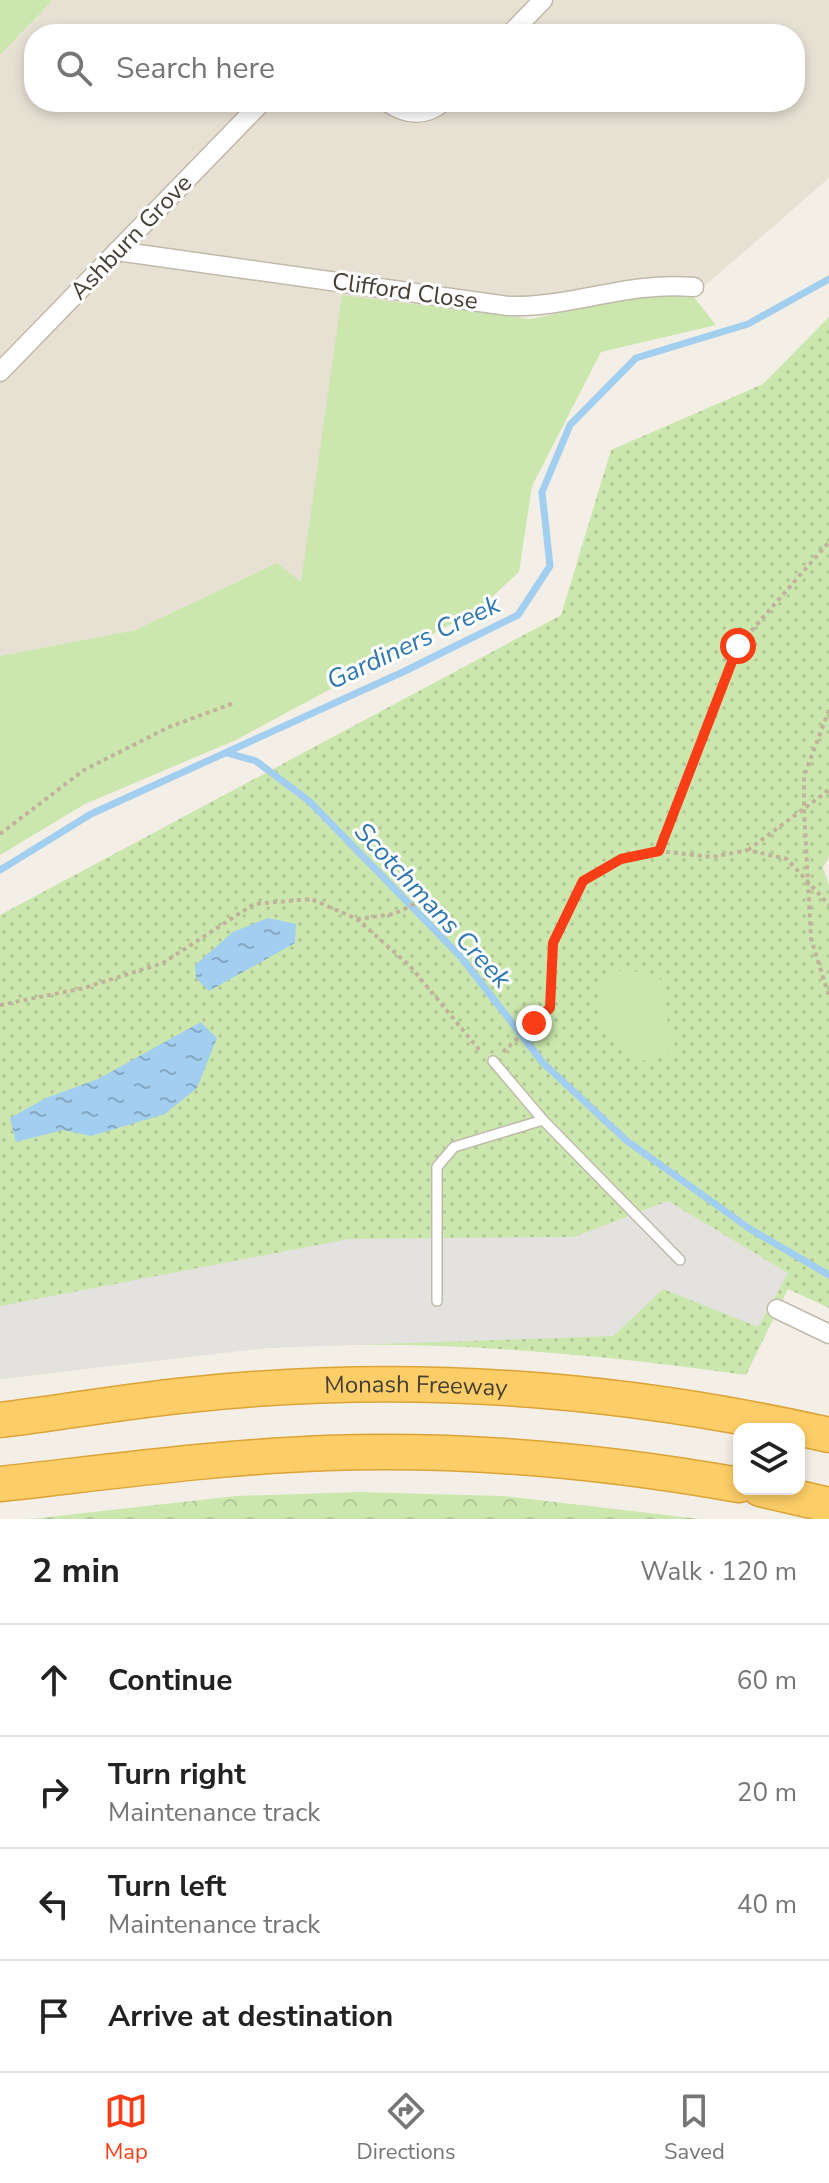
<!DOCTYPE html>
<meta charset="utf-8">
<style>
body{margin:0;font-family:"Nunito Sans",sans-serif;background:#f6f6f6;color:#222}
.controls{position:absolute;right:24px;bottom:24px;display:grid;overflow:hidden;border-radius:16px;box-shadow:0 4px 12px #0003}
.controls button{width:72px;height:72px;display:grid;place-items:center;padding:0;border:0;border-bottom:2px solid #e0e0e0;background:#fff;color:#222;font:40px sans-serif}
.stop{position:absolute;width:24px;height:24px;margin:-18px;border:6px solid #f93e17;border-radius:50%;background:#fff}
.stop.end{background:#f93e17;border-color:#fff;box-shadow:0 2px 8px #0008}
.list{margin:0;padding:0;list-style:none}
h2{display:flex;justify-content:space-between;align-items:center;height:104px;margin:0;padding:0 32px;font-size:34px}
h2 small{font-size:26px;font-weight:400;color:#767676}
.list li{display:grid;grid-template-columns:52px 1fr auto;gap:24px;align-items:center;box-sizing:border-box;height:112px;padding:0 32px;border-top:2px solid #e0e0e0}
.list b{display:block;font-size:30px;white-space:nowrap}
.list p{margin:0;font-size:26px;white-space:nowrap;color:#767676}
.list em{font-size:26px;font-style:normal;color:#767676}
.icon{flex:none;width:44px;height:44px;fill:none;stroke:currentColor;stroke-width:2;stroke-linecap:round;stroke-linejoin:round}
.map{position:relative;flex:none;width:829px;height:1519px;overflow:hidden}
.search{position:absolute;background:#fff;box-shadow:0 4px 12px #0003;left:24px;right:24px;top:24px;height:88px;display:flex;align-items:center;gap:20px;box-sizing:border-box;padding:0 28px;border-radius:32px;color:#767676;font-size:30px}
.sheet{height:552px;background:#fff}
nav{display:flex;justify-content:space-around;align-items:center;box-sizing:border-box;height:112px;border-top:2px solid #e0e0e0;background:#fff;font-size:22px;color:#767676}
nav a{display:grid;justify-items:center;gap:4px}
nav .on{color:#f93e17}
.map>svg:first-child{display:block}
.residential{fill:#e7e1d4;fill-rule:evenodd}
.grass{fill:url(#grass-dots)}
.forest{fill:url(#forest-crowns)}
.park{fill:#cce7ae}
.parking{fill:#e4e2de}
.water{fill:url(#water-ripples)}
.lines{fill:none;stroke-linecap:round;stroke-linejoin:round}
.stream{stroke:#a2cef0;stroke-width:7}
.lane-casing{stroke:#c1baab;stroke-width:12}
.street-casing{stroke:#c1baab;stroke-width:21}
.highway-casing{stroke:#dca336;stroke-width:37}
.path{stroke:#c0b39a;stroke-width:4;stroke-dasharray:4 4;stroke-linecap:butt}
.lane{stroke:#fff;stroke-width:9}
.street{stroke:#fff;stroke-width:18}
.highway{stroke:#fdce67;stroke-width:34}
.route{stroke:#f93e17;stroke-width:10}
.labels{text-anchor:middle;stroke-width:6;stroke-linejoin:round;paint-order:stroke}
.street-label{font-size:24px;fill:#453f35;stroke:#fff}
.water-label{font-size:26px;font-style:italic;fill:#2f77b1;stroke:#fff}
</style>
<div class="map">
<svg width="829" height="1519" viewBox="0 0 829 1519">
<defs>
<pattern id="grass-dots" width="8" height="8" patternUnits="userSpaceOnUse" patternTransform="scale(2)"><rect width="8" height="8" fill="#cce7ae"/><path d="M2 2h.1M6 6h.1" fill="none" stroke="#b1c796" stroke-width="1.8" stroke-linecap="round"/></pattern>
<pattern id="forest-crowns" width="20" height="18" patternUnits="userSpaceOnUse" patternTransform="scale(2)"><rect width="20" height="18" fill="#cce7ae"/><path d="M2 6a3 3 0 1 1 6 0M12 15a3 3 0 1 1 6 0" fill="none" stroke="#b1c796"/></pattern>
<pattern id="water-ripples" width="26" height="14" patternUnits="userSpaceOnUse" patternTransform="scale(2)"><rect width="26" height="14" fill="#a2cef0"/><path d="M2 4q2-2 4 0t4 0M15 11q2-2 4 0t4 0" fill="none" stroke="#86a9c3"/></pattern>
</defs>
<rect width="100%" height="100%" fill="#f3efe6"/>
<path class="residential" d="M 53,0 L 829,0 L 829,178 L 693,296 L 515,318 L 300,583 L 277,563 L 135,630 L 0,656 L 0,55 ZM 34,34 L 795,34 L 795,102 L 34,102 Z"/>
<path class="grass" d="M 829,317 L 829,856 L 823,868 L 829,885 L 829,1308 L 788,1289 L 746,1375 C 586,1353 427,1338 266,1348 C 178,1354 88,1369 0,1379 L 0,915 L 561,615 L 611,450 L 763,384 Z"/>
<polygon class="forest" points="359,1492 503,1496 700,1519 31,1519 236,1496"/>
<g class="park">
<polygon points="0,0 53,0 0,55"/>
<polygon points="342,295 530,319 643,296 693,296 716,325 601,352 532,486 519,572 479,609 236,740 85,804 0,855 0,656 135,630 277,563 301,582"/>
<polygon points="616,971 648,972 663,981 663,1007 675,1042 671,1052 652,1061 631,1059 617,1037 600,1026 603,983"/>
</g>
<polygon class="parking" points="668,1201 788,1273 758,1327 663,1289 613,1336 266,1348 0,1379 0,1306 349,1239 574,1237"/>
<g class="water">
<polygon points="268,918 296,924 295,943 209,991 196,978 195,965 233,932"/>
<polygon points="201,1022 217,1038 197,1088 165,1114 91,1136 63,1130 16,1142 10,1118 46,1098 98,1079"/>
</g>
<g class="lines">
<g class="stream">
<polyline points="227,753 256,761 309,801 461,957 543,1063 627,1141 750,1229 829,1275"/>
<polyline points="0,870 91,814 405,671 518,615 550,566 542,492 570,425 636,358 748,324 829,279"/>
</g>
<g class="lane-casing">
<g id="lane">
<polyline points="493,1061 543,1120 680,1260"/>
<polyline points="437,1301 437,1167 454,1147 543,1120"/>
</g>
</g>
<g class="street-casing">
<g id="street">
<polyline points="510,34 543,0"/>
<path d="M 387,102 C 406,115 425,117 443,102"/>
<path d="M 117,251 L 508,306 C 572,308 626,281 694,287"/>
<polyline points="0,372 262,102"/>
<polyline points="777,1309 829,1334"/>
</g>
</g>
<g class="highway-casing">
<g id="highway">
<path id="s1" d="M 0,1420 C 66,1412 132,1400 198,1394 C 410,1372 621,1388 829,1435"/>
<path d="M 0,1484 C 109,1472 218,1457 327,1453 C 465,1448 603,1461 739,1485"/>
<polyline points="760,1489 829,1505"/>
</g>
</g>
<g class="path">
<polyline points="829,710 804,776 804,808 811,939 829,996"/>
<polyline points="0,834 84,770 169,727 234,703"/>
<polyline points="748,850 829,790"/>
<polyline points="659,851 738,646 829,542"/>
<polyline points="357,919 394,914 426,898"/>
<polyline points="0,1005 84,988 163,963 254,904 311,899 357,919 410,966 481,1052"/>
<polyline points="503,1052 550,1008 553,943 583,881 621,859 659,851 712,857 748,850 787,859 829,905"/>
</g>
<use href="#lane" class="lane"/>
<use href="#street" class="street"/>
<use href="#highway" class="highway"/>
</g>
<g class="lines">
<polyline class="route" points="534,1023 550,1008 553,943 583,881 621,859 659,851 738,646"/>
</g>
<g class="labels">
<g class="street-label">
<text transform="translate(131 237) rotate(-46)" y="8">Ashburn Grove</text>
<text transform="translate(405 291) rotate(8)" y="8">Clifford Close</text>
<text dy="8" stroke="none"><textPath href="#s1" startOffset="418">Monash Freeway</textPath></text>
</g>
<g class="water-label">
<text transform="translate(413 642) rotate(-25)" y="9">Gardiners Creek</text>
<text transform="translate(433 905) rotate(47)" y="9">Scotchmans Creek</text>
</g>
</g>
</svg>
<div class="controls">
<button><svg class="icon" aria-label="layers" viewBox="0 0 24 24"><path d="M12 4l9 5-9 5-9-5zM3 14l9 5 9-5"/></svg></button>
</div>
<div class="stop" style="left:738px;top:646px"></div>
<div class="stop end" style="left:534px;top:1023px"></div>
<div class="search"><svg class="icon" aria-label="search" viewBox="0 0 24 24"><circle cx="10" cy="10" r="6"/><path d="M15 15l6 6"/></svg>Search here</div>
</div>
<section class="sheet">
<h2>2 min<small>Walk · 120 m</small></h2>
<ul class="list">
<li><svg class="icon" aria-label="ahead" viewBox="0 0 24 24"><path d="M12 20V5M6 11l6-6 6 6"/></svg><div><b>Continue</b></div><em>60 m</em></li>
<li><svg class="icon" aria-label="right" viewBox="0 0 24 24"><path d="M7 20v-9h11M14 6l5 5-5 5"/></svg><div><b>Turn right</b><p>Maintenance track</p></div><em>20 m</em></li>
<li><svg class="icon" aria-label="left" viewBox="0 0 24 24"><path d="M17 20v-9H6M10 6l-5 5 5 5"/></svg><div><b>Turn left</b><p>Maintenance track</p></div><em>40 m</em></li>
<li><svg class="icon" aria-label="arrive" viewBox="0 0 24 24"><path d="M6 21V4h12l-3 4 3 4H6"/></svg><div><b>Arrive at destination</b></div></li>
</ul>
</section>
<nav>
<a class="on"><svg class="icon" aria-label="map" viewBox="0 0 24 24"><path d="M3 6l6-2 6 2 6-2v14l-6 2-6-2-6 2zM9 4v14M15 6v14"/></svg>Map</a>
<a><svg class="icon" aria-label="directions" viewBox="0 0 24 24"><path d="M12 3l9 9-9 9-9-9zM9 14v-3h6M13 9l2 2-2 2"/></svg>Directions</a>
<a><svg class="icon" aria-label="saved" viewBox="0 0 24 24"><path d="M7 4h10v16l-5-4-5 4z"/></svg>Saved</a>
</nav>
